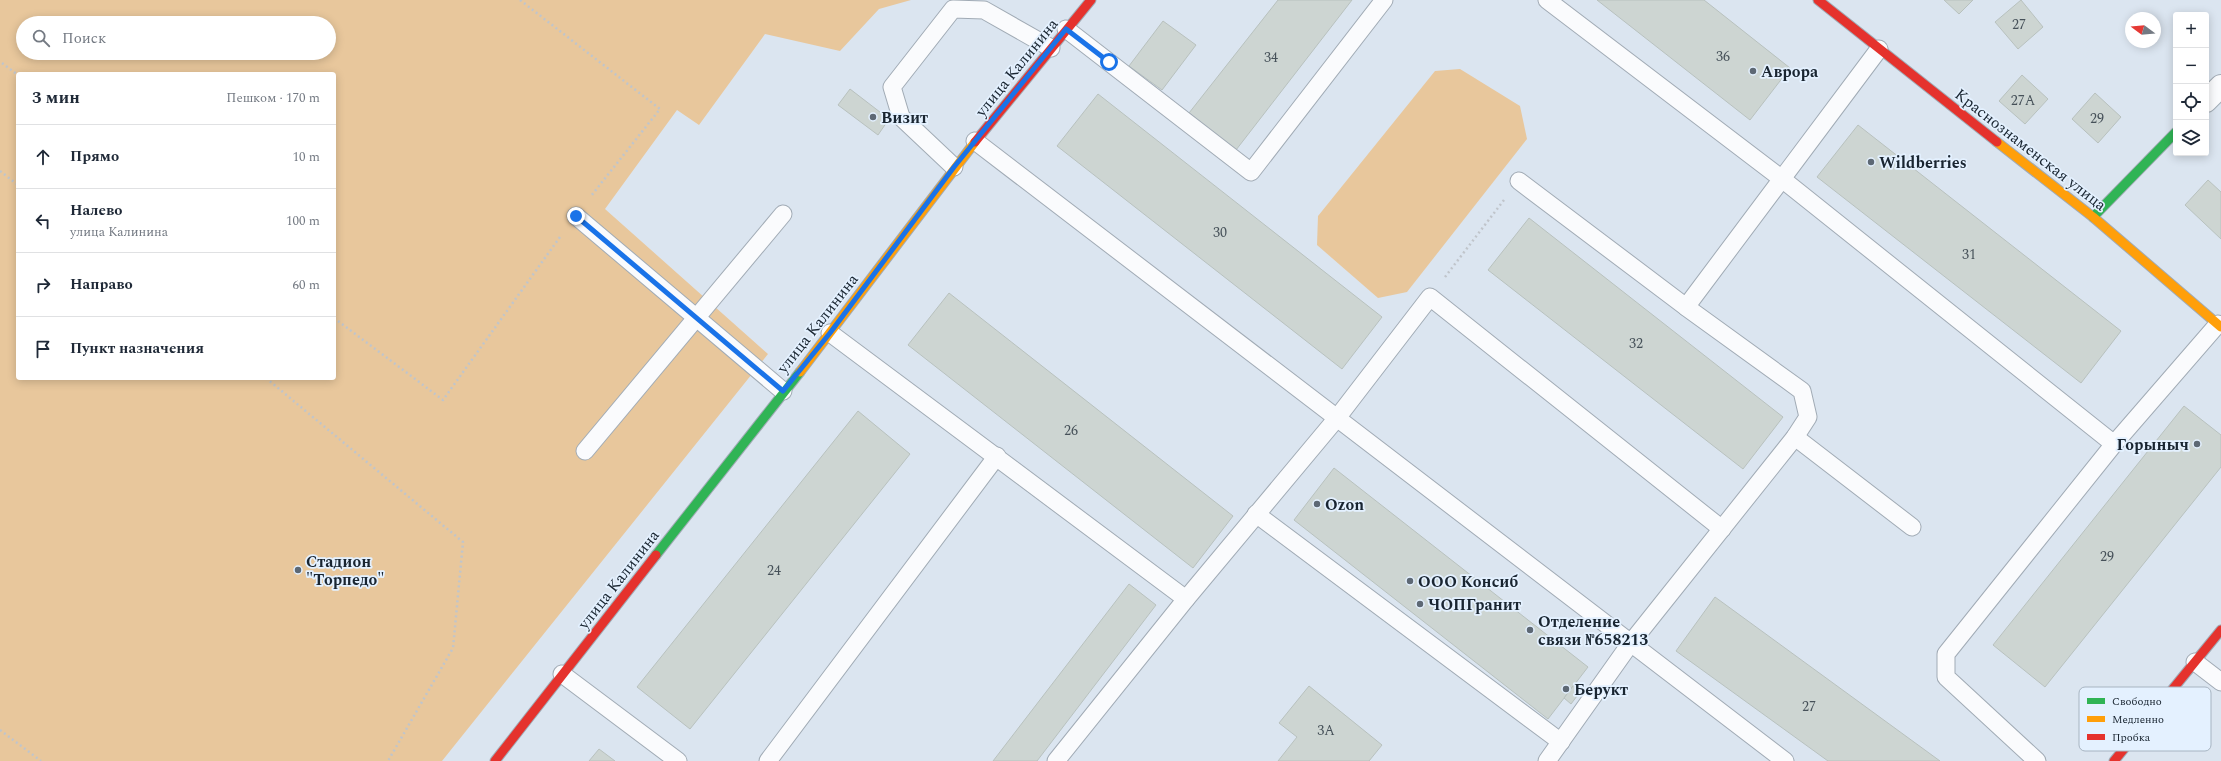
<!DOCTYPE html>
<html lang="ru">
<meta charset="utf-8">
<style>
body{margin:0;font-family:Spectral,serif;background:#f2f2f3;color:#1f2937}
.controls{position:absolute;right:12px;top:12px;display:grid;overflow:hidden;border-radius:4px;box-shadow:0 2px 10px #0003}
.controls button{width:36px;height:36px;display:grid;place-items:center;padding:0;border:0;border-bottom:1px solid #e0e1e3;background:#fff;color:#1f2937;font:20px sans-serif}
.compass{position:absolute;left:2125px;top:12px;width:36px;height:36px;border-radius:50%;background:#fff;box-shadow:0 2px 10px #0003;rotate:286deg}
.stop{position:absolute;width:12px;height:12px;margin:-9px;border:3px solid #1a73e8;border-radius:50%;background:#fff}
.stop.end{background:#1a73e8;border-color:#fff;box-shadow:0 1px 4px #0008}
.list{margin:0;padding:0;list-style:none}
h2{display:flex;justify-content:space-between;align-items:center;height:52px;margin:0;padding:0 16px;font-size:17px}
h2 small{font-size:13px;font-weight:400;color:#747a83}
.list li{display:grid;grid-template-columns:26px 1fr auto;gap:12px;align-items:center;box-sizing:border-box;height:64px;padding:0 16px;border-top:1px solid #e0e1e3}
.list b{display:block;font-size:15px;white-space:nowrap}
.list p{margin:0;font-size:13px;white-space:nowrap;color:#747a83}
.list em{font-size:13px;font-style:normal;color:#747a83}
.icon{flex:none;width:22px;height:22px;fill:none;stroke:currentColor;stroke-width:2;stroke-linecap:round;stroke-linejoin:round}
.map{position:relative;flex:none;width:2221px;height:761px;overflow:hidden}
.search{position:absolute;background:#fff;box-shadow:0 2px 10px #0003;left:16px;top:16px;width:320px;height:44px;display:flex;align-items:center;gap:10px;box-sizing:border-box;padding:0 14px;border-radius:22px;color:#747a83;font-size:15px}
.panel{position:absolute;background:#fff;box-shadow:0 2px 10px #0003;left:16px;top:72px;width:320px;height:308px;border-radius:4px}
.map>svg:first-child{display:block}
.green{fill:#e8c79c;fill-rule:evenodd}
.building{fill:#cdd5d2;stroke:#b8c1be}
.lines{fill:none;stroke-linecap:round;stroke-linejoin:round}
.lane-casing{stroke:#a1abb5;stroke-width:19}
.street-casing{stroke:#a1abb5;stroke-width:24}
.fast-casing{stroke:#a1abb5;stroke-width:11}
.slow-casing{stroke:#a1abb5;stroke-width:11}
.jam-casing{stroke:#a1abb5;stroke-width:11}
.path{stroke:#c0c5cb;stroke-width:2.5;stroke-dasharray:2 3;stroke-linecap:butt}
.lane{stroke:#fafbfd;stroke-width:17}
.street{stroke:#fafbfd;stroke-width:22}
.fast{stroke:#30b455;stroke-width:9}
.slow{stroke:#ff9f0a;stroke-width:9}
.jam{stroke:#e5322d;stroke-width:9}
.route{stroke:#1a73e8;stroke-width:5}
.poi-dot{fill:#5d6874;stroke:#e4f1ff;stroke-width:1.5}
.labels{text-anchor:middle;stroke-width:3.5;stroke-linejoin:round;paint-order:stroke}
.number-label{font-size:14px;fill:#465159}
.street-label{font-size:16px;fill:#192531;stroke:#e4f1ff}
.poi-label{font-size:16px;font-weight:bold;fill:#192531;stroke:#e4f1ff;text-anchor:start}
.key{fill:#e4f1ff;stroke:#a7b4c1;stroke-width:1}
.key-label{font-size:11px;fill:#192531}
</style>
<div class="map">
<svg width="2221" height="761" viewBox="0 0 2221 761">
<rect width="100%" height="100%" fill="#dbe5f0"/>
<g class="green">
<path d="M 0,0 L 911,0 L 879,9 L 840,51 L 765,34 L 699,125 L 677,110 L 605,209 L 768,354 L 442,761 L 0,761 ZM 23,23 L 329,23 L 329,53 L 23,53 ZM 18,74 L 334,74 L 334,378 L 18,378 Z"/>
<polygon points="1460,69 1520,106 1527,139 1407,292 1378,298 1317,245 1318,216 1435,71"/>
</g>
<g class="building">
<polygon points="1278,0 1352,0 1236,150 1189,113"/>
<polygon points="1597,0 1704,0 1790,68 1750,120"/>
<polygon points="1944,0 1973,0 1959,14"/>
<polygon points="2021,0 2043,27 2018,49 1995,22"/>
<polygon points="1163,21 1196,45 1162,90 1129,66"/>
<polygon points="2022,75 2048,99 2025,124 1999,101"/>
<polygon points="850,89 889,119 878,135 838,105"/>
<polygon points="2095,93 2121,117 2098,143 2072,119"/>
<polygon points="1098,94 1382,317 1342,369 1057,146"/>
<polygon points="1858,125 2121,331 2081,383 1817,177"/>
<polygon points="2208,180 2221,192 2221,239 2185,205"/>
<polygon points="1529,218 1783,417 1743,469 1488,270"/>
<polygon points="949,293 1233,516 1193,568 908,345"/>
<polygon points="2184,406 2221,435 2221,467 2045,687 1993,645"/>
<polygon points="858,411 910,454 690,729 637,687"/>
<polygon points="1334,468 1588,667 1548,719 1294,520"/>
<polygon points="1129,584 1156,605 1037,761 993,761"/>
<polygon points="1715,597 1940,761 1828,761 1676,651"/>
<polygon points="1576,682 1583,688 1571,704 1564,698"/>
<polygon points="1309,686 1382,745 1369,761 1278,761 1297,737 1279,723"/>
<polygon points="599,749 615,761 589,761"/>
</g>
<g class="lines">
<g class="lane-casing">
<g id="lane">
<polyline points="1547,0 1782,179 2114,444 2218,324"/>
<polyline points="1066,29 1251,172 1384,0"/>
<polyline points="975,141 1785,761"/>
<polyline points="954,167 901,117 892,87 953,9 984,10 1051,48"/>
<polyline points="1519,181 1686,307 1879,49"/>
<polyline points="576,216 783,391"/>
<polyline points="830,333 1186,599"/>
<polyline points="1795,437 1912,527"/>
<polyline points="585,451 783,214"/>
<polyline points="1256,514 1561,742"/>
<polyline points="2195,662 2221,682"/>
<polyline points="562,674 678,761"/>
<polyline points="768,761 997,456"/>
<polyline points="1056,761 1186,599 1337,418 1430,297 1722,529"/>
<polyline points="1547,761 1630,644 1795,437 1808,417 1802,391 1686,307"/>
<polyline points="2037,761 1946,677 1946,654 2114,444"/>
</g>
</g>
<g class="street-casing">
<polyline id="street" points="2206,101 2221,86"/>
</g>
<g class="fast-casing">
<g id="fast">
<polyline points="2093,217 2176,132"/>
<polyline points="656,555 800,372"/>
</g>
</g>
<g class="slow-casing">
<g id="slow">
<polyline points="1997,142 2093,217 2221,327"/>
<polyline points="800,372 975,142"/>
</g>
</g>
<g class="jam-casing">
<g id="jam">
<polyline points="1818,0 1997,142"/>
<polyline points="975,142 1091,0"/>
<polyline points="495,761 656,555"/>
<polyline points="2114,761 2221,630"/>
</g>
</g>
<g class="path">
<polyline points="520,0 660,109 591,196"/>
<polyline points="2,63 18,75"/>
<polyline points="0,171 18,185"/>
<polyline points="1445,277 1504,200"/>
<polyline points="334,318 443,400 560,237"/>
<polyline points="266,378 463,542 453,648 388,761"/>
<polyline points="0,730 41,761"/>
</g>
<use href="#lane" class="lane"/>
<use href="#street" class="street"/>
<use href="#fast" class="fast"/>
<use href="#slow" class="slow"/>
<use href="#jam" class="jam"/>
</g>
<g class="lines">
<polyline class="route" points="576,216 783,391 830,333 954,167 1066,29 1109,62"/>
</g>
<g class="poi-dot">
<circle cx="1753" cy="71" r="4"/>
<circle cx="873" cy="117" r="4"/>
<circle cx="1871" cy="162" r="4"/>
<circle cx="2197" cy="444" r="4"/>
<circle cx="1317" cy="504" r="4"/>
<circle cx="298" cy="570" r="4"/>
<circle cx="1410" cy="581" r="4"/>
<circle cx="1420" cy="604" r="4"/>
<circle cx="1530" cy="630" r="4"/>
<circle cx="1566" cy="689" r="4"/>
</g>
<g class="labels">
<g class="number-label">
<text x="2019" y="29">27</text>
<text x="1723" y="61">36</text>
<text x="1271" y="62">34</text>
<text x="2023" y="105">27А</text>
<text x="2097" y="123">29</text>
<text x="1220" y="237">30</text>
<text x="1969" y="259">31</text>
<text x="1636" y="348">32</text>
<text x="1071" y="435">26</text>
<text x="2107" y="561">29</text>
<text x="774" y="575">24</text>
<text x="1809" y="711">27</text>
<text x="1326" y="735">3А</text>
</g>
<g class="street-label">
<text transform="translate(1016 67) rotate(-51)" y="6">улица Калинина</text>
<text transform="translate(2031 149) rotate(38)" y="6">Краснознаменская улица</text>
<text transform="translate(817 323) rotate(-52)" y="6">улица Калинина</text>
<text transform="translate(618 579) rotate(-52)" y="6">улица Калинина</text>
</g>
<g class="poi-label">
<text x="1761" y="77">Аврора</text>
<text x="881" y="123">Визит</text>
<text x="1879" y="168">Wildberries</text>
<text x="2189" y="450" text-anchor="end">Горыныч</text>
<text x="1325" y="510">Ozon</text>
<text x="306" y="567">Стадион<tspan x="306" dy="18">"Торпедо"</tspan></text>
<text x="1418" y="587">ООО Консиб</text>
<text x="1428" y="610">ЧОПГранит</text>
<text x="1538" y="627">Отделение<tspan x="1538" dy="18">связи №658213</tspan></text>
<text x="1574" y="695">Берукт</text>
</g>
</g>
<rect x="2079" y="687" width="132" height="64" rx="6" class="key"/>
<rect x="2087" y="698" width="18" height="6" fill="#30b455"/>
<rect x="2087" y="716" width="18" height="6" fill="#ff9f0a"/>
<rect x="2087" y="734" width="18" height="6" fill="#e5322d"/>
<g class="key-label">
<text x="2112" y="705">Свободно</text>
<text x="2112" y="723">Медленно</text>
<text x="2112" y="741">Пробка</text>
</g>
</svg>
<div class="controls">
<button>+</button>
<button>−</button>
<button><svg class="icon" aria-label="locate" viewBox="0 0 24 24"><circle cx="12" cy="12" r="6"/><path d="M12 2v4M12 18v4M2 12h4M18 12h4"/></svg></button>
<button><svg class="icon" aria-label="layers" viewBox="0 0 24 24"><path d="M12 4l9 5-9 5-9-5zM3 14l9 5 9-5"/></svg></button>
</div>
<svg class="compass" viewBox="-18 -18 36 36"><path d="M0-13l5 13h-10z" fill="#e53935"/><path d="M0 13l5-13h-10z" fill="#747a83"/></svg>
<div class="stop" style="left:1109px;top:62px"></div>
<div class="stop end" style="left:576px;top:216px"></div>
<div class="search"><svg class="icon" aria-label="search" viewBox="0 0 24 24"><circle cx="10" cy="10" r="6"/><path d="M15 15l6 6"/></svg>Поиск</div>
<section class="panel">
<h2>3 мин<small>Пешком · 170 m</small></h2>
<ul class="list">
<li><svg class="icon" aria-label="ahead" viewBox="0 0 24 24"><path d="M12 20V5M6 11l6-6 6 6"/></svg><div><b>Прямо</b></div><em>10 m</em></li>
<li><svg class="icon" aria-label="left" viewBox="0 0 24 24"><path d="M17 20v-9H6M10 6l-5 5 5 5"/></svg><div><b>Налево</b><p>улица Калинина</p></div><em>100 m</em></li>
<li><svg class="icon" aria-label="right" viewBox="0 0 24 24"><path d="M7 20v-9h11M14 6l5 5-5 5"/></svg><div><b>Направо</b></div><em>60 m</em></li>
<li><svg class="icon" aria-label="arrive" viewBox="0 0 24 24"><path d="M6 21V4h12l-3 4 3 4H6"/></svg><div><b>Пункт назначения</b></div></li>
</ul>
</section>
</div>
